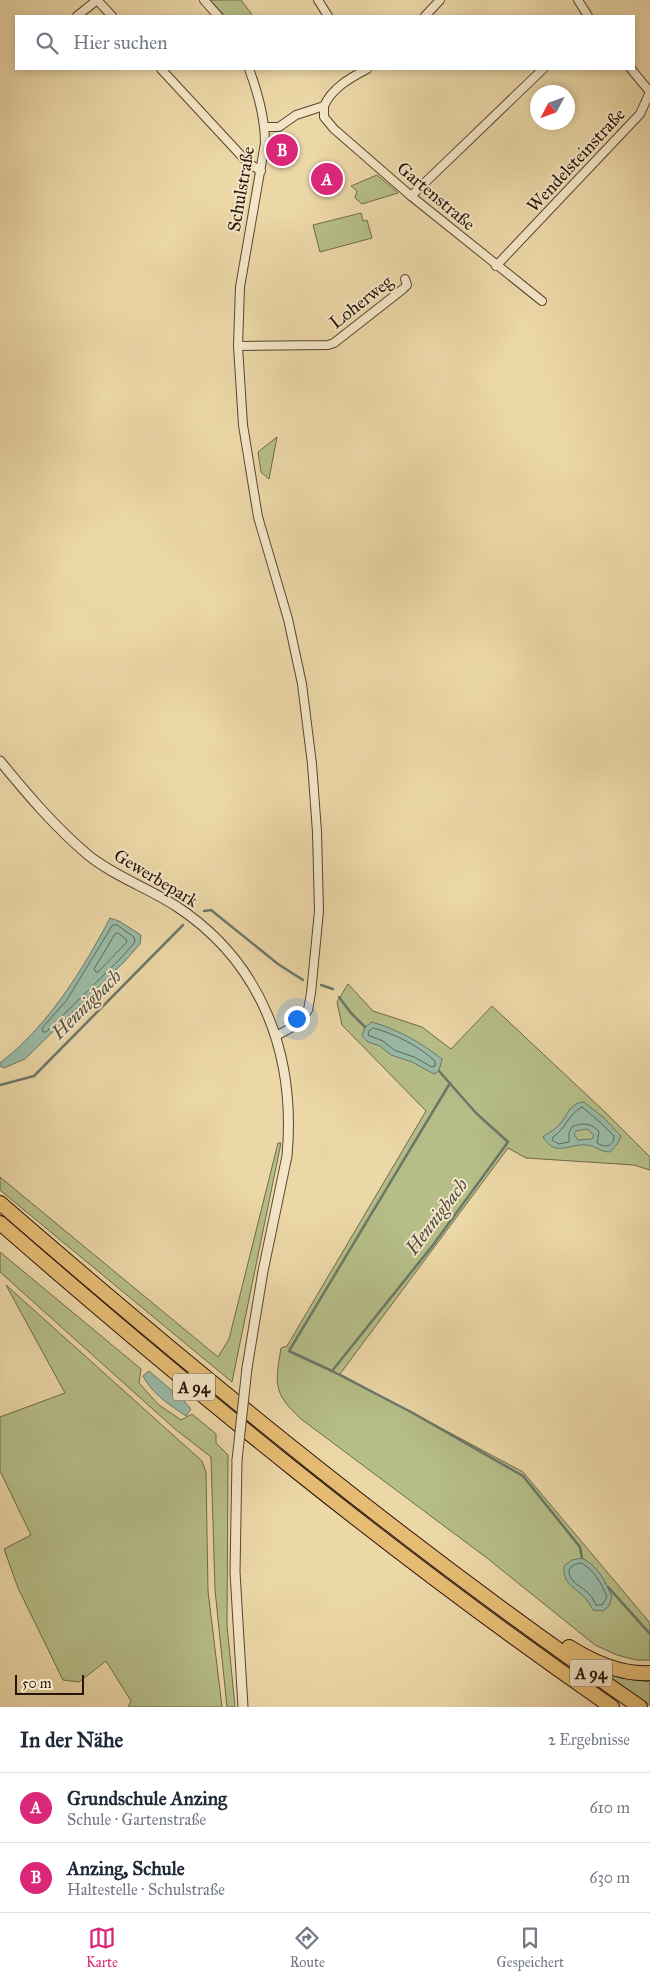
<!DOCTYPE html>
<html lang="de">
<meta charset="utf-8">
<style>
body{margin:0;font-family:"IM FELL Great Primer",serif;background:#f6f6f7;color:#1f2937}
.compass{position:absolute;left:530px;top:85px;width:45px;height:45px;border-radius:50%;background:#fff;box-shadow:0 2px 8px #0003;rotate:229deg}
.scale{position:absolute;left:15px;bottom:12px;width:69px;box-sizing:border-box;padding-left:5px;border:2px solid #27140a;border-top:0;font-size:14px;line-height:18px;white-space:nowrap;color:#27140a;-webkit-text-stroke:4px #f3e5c6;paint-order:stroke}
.you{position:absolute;left:296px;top:1018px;width:18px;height:18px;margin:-12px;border:4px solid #fff;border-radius:50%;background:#1a73e8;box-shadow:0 0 0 8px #1a73e833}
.badge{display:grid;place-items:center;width:32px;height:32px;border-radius:50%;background:#db2777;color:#fff;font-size:16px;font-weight:700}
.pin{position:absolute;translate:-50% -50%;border:2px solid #fff;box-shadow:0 1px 5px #0006}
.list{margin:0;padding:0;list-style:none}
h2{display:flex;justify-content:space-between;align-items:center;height:65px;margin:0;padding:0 20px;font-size:21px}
h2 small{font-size:16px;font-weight:400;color:#747a83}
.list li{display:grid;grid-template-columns:32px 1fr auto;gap:15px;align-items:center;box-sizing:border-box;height:70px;padding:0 20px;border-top:1px solid #e0e1e3}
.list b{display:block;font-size:19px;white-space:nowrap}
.list p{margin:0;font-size:16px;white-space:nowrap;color:#747a83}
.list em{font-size:16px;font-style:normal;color:#747a83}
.icon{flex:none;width:28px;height:28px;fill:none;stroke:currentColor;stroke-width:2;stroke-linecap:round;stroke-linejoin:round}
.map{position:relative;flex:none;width:650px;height:1707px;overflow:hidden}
.search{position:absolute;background:#fff;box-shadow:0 2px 8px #0003;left:15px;right:15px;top:15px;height:55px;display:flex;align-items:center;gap:12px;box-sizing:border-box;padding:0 18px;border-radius:0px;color:#747a83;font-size:19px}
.sheet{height:205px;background:#fff}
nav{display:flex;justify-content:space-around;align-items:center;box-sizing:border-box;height:70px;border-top:1px solid #e0e1e3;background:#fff;font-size:14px;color:#747a83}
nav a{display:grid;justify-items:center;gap:2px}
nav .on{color:#db2777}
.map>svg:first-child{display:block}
.green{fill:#b6be88;stroke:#6e6949}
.water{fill:#99baa6;stroke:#6b7868;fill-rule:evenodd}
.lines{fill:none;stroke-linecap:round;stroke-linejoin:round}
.shore{stroke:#606758;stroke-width:1}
.stream{stroke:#6b7868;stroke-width:2.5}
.minor-casing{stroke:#584531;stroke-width:10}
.tertiary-casing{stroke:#584531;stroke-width:11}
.motorway-casing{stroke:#27140a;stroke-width:16}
.minor{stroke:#f3e5c6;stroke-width:8}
.tertiary{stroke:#f3e5c6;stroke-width:9}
.motorway{stroke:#e6bc74;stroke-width:14}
.tertiary-bridge-casing{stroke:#584531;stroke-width:11;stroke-linecap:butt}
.tertiary-bridge{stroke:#f3e5c6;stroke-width:9}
.labels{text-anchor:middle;stroke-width:4;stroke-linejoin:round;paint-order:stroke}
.shield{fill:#f3e5c6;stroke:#645342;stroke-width:1}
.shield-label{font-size:16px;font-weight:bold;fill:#27140a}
.street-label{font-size:18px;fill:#27140a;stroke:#f3e5c6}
.water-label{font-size:19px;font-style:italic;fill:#4f4e41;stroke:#f3e5c6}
</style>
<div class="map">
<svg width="650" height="1707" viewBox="0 0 650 1707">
<rect width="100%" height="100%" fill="#ecd7a7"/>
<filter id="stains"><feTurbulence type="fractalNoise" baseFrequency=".004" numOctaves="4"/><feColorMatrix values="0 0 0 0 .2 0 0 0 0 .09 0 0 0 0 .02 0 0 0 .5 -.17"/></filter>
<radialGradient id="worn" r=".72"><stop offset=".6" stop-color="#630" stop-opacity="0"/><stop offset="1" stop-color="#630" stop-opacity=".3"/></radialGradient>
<g class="green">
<polygon points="210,0 241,0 253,16 225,16"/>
<polygon points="377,175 398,193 362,204 355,198 357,191 351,186"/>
<polygon points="361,213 363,221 367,220 372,238 320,252 313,225"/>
<polygon points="277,437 269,479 261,472 258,452"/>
<path d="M 348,984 L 373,1011 L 422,1027 L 451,1049 L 492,1006 L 606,1113 L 650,1157 L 650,1170 L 634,1165 L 526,1158 L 508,1148 L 340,1374 L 523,1472 L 650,1623 L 650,1660 L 636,1660 L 617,1655 L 595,1645 L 487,1558 L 301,1419 C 273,1393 275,1385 281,1348 L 287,1346 L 426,1111 L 342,1025 L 337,1002 Z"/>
<polygon points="278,1143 281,1143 232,1382 0,1190 0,1177 218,1357 229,1339"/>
<polygon points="0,1252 141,1369 139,1383 159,1405 181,1420 192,1414 216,1434 216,1443 228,1455 227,1625 235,1707 227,1707 215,1590 211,1457 175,1429 0,1272"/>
<polygon points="6,1285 202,1461 206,1472 208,1591 222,1707 128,1707 131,1701 106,1661 79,1682 63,1680 18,1588 4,1549 31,1535 0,1471 0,1417 65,1393"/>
<polygon points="602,1672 621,1678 650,1682 650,1705"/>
</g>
<g class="water">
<path d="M 110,918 L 119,921 L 141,935 L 140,944 L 125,961 L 25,1059 L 4,1068 L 0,1066 L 0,1063 C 48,1026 82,971 110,918 Z"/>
<path d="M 372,1022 C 399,1030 420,1042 442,1059 L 439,1071 L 434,1074 L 412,1062 L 391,1055 L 380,1046 L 368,1042 L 362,1036 L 365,1027 Z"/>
<path d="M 584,1102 L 604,1118 L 621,1136 L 618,1143 L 610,1152 C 601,1152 595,1146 587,1145 C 569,1143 556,1158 543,1137 C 549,1132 555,1130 560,1124 C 568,1115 569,1103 584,1102 ZM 587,1129 L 594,1135 L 592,1139 L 578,1140 L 574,1134 L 576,1131 Z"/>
<path d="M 149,1371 L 183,1400 L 191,1409 L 186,1416 C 170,1405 152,1394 143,1376 Z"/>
<path d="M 582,1558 C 598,1566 606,1582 612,1597 L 609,1606 L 603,1611 L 593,1610 C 590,1605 587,1599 583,1596 C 572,1585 563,1584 564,1566 L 572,1560 Z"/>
</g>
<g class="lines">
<g class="shore">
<polygon points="113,925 117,925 134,937 135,942 121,958 46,1032 43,1032 42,1028 66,1001"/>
<polygon points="118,933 126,939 127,942 98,972 96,972 94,969 115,934"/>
<path d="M 374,1028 C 397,1035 417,1045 435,1061 L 435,1066 L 432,1067 L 414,1057 L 394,1050 L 383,1041 L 368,1035 L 369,1031 Z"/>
<path d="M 582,1107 L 600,1122 L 614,1136 C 614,1147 605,1148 597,1143 L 599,1132 C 592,1123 582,1122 572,1127 L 569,1133 L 569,1142 L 559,1144 L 552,1140 L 553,1137 C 566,1129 568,1114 582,1107 Z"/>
<path d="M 581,1563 C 594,1569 602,1585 607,1597 L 602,1605 L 596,1605 C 594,1601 592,1597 589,1594 C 581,1585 568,1583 569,1569 L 574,1565 Z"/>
</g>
<g class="stream">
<polyline points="204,911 211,910 278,964 303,980"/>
<polyline points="321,985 333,989"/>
<polyline points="339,997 351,1013 365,1027"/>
<polyline points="439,1071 476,1113 508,1142 433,1245 332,1371 413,1413 523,1476 580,1547 582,1558"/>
<polyline points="0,1085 34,1076 183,925"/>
<polyline points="332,1371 289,1351 450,1083"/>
<polyline points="608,1587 650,1634"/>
</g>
<g class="minor-casing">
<g id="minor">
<polyline points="97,0 112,16"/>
<polyline points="204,0 218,16"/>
<polyline points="318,0 328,16"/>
<polyline points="578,0 588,16"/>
<polyline points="77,16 97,0"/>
<polyline points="425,16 440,0"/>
<polyline points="161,69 248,163 261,171"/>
<path d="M 249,69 C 258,93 265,117 265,143 L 240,287 L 238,346 L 243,425 L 258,517 L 288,619 L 302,684 L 312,764 L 317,832 L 319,911 L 311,993 L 308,1010 L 300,1023 L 276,1036"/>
<polyline points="324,106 324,117 334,129 411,196 542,301"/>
<path d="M 265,127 L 279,127 L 296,115 L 324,106 C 332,88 350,78 367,69"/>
<polyline points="411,196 543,69"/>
<polyline points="496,266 640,114 650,92 631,69"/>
<polyline points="238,346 328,345 334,343 403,289 407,285 405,279"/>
</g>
</g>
<g class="tertiary-casing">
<g id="tertiary">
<path d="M 0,761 C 27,794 55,827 88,855 C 114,876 148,888 176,906 C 263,963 296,1056 287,1156 L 263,1271 L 247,1368"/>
<polyline points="237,1460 235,1572 243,1707"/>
</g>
</g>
<g class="motorway-casing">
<g id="motorway">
<path d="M 0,1203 C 205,1381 416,1553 640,1707"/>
<path d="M 0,1223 C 196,1394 398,1559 612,1707"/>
<path d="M 569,1647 C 593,1662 621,1675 650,1673"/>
</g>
</g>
<use href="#minor" class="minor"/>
<use href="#tertiary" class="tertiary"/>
<use href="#motorway" class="motorway"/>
<g class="tertiary-bridge-casing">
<polyline id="tertiary-bridge" points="237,1460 247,1368"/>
</g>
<use href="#tertiary-bridge" class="tertiary-bridge"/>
</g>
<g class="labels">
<g class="shield">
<rect x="173" y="1373.5" width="42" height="27" rx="4"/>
<rect x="570" y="1659.5" width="42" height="27" rx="4"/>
</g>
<g class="shield-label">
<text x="194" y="1393">A 94</text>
<text x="591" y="1679">A 94</text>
</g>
<g class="street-label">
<text transform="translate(576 160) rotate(-47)" y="6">Wendelsteinstraße</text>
<text transform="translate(241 189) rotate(-80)" y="6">Schulstraße</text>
<text transform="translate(436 196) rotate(40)" y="6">Gartenstraße</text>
<text transform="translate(361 302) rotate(-38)" y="6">Loherweg</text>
<text transform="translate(156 878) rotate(31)" y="6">Gewerbepark</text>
</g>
<g class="water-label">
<text transform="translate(86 1004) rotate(-45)" y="7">Hennigbach</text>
<text transform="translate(436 1216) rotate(-53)" y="7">Hennigbach</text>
</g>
</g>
<rect width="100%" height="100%" filter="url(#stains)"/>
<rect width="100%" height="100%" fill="url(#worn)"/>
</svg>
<svg class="compass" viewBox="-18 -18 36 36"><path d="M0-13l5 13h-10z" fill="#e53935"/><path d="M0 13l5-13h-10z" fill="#747a83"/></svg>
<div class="scale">50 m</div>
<div class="you"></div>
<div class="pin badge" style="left:327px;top:179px">A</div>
<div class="pin badge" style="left:282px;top:150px">B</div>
<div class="search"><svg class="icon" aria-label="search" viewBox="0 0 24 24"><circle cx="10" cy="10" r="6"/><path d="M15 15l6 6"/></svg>Hier suchen</div>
</div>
<section class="sheet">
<h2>In der Nähe<small>2 Ergebnisse</small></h2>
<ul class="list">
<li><span class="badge">A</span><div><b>Grundschule Anzing</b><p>Schule · Gartenstraße</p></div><em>610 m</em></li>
<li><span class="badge">B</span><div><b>Anzing, Schule</b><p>Haltestelle · Schulstraße</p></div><em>630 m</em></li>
</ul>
</section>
<nav>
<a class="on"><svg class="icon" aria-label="map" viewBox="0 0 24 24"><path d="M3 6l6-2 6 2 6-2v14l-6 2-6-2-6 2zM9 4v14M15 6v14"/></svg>Karte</a>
<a><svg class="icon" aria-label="directions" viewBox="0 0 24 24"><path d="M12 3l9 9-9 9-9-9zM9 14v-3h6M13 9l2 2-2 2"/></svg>Route</a>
<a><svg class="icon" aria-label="saved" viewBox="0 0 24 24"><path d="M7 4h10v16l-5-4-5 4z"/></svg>Gespeichert</a>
</nav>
